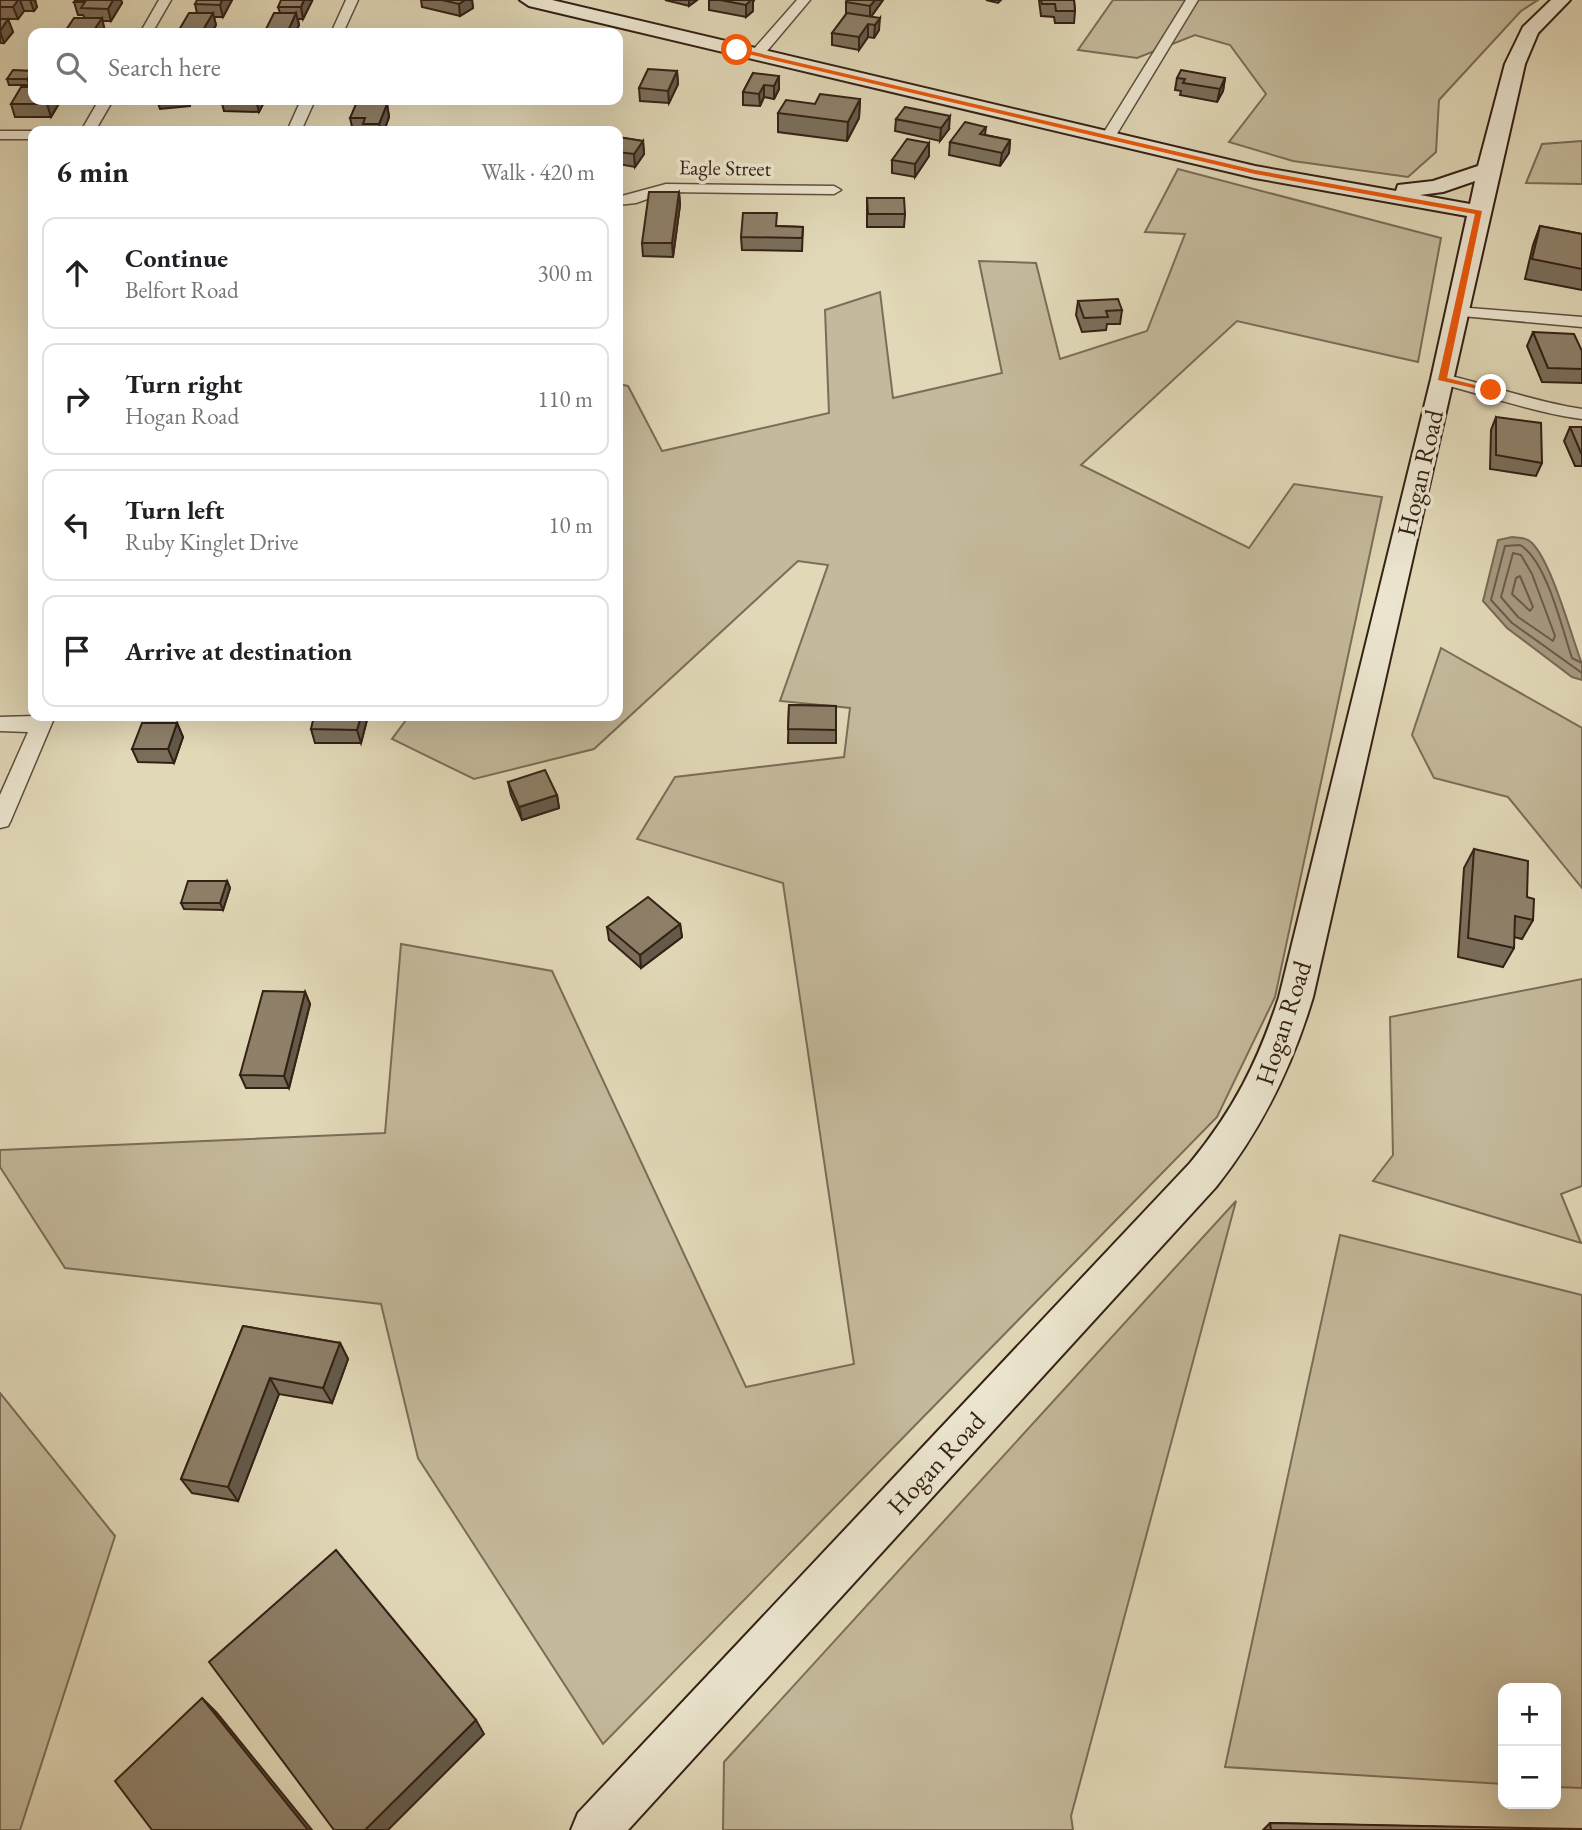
<!DOCTYPE html>
<meta charset="utf-8">
<style>
body{margin:0;font-family:"EB Garamond",serif;background:#f2f2f2;color:#202124}
.controls{position:absolute;right:21px;bottom:21px;display:grid;overflow:hidden;border-radius:14px;box-shadow:0 7px 28px #0002}
.controls button{width:63px;height:63px;display:grid;place-items:center;padding:0;border:0;border-bottom:2px solid #e0e0e0;background:#fff;color:#202124;font:35px sans-serif}
.stop{position:absolute;width:21px;height:21px;margin:-16px;border:5px solid #ea580c;border-radius:50%;background:#fff}
.stop.end{background:#ea580c;border-color:#fff;box-shadow:0 2px 7px #0008}
.list{margin:0;padding:0;list-style:none}
h2{display:flex;justify-content:space-between;align-items:center;height:91px;margin:0;padding:0 28px;font-size:30px}
h2 small{font-size:23px;font-weight:400;color:#757577}
.list li{display:grid;grid-template-columns:46px 1fr auto;gap:21px;align-items:center;box-sizing:border-box;height:112px;margin:0 14px 14px;padding:0 14px;border:2px solid #e0e0e0;border-radius:14px}
.list b{display:block;font-size:26px;white-space:nowrap}
.list p{margin:0;font-size:23px;white-space:nowrap;color:#757577}
.list em{font-size:23px;font-style:normal;color:#757577}
.icon{flex:none;width:38px;height:38px;fill:none;stroke:currentColor;stroke-width:2;stroke-linecap:round;stroke-linejoin:round}
.map{position:relative;flex:none;width:1582px;height:1830px;overflow:hidden}
.search{position:absolute;background:#fff;box-shadow:0 7px 28px #0002;left:28px;top:28px;width:595px;height:77px;display:flex;align-items:center;gap:18px;box-sizing:border-box;padding:0 24px;border-radius:14px;color:#757577;font-size:26px}
.panel{position:absolute;background:#fff;box-shadow:0 7px 28px #0002;left:28px;top:126px;width:595px;height:595px;border-radius:14px}
.map>svg:first-child{display:block}
.green{fill:#c4b99b;stroke:#7c6c58;stroke-width:2}
.water{fill:#a69980;stroke:#786955;stroke-width:2}
.lines{fill:none;stroke-linecap:round;stroke-linejoin:round}
.shore{stroke:#6d5c4a;stroke-width:2}
.street-casing{stroke:#5f4e3e;stroke-width:3}
.secondary-casing{stroke:#342015;stroke-width:4}
.street{fill:#ece6d0;fill-rule:evenodd}
.secondary{fill:#ece6d0;fill-rule:evenodd}
.wall{fill:#7a6e5a;stroke:#342015;stroke-width:2}
.shaded-wall{fill:#635a4a;stroke:#342015;stroke-width:2}
.building{fill:#8e8069;stroke:#342015;stroke-width:2}
.route{fill:#ea580c}
.labels{text-anchor:middle;stroke-width:7;stroke-linejoin:round;paint-order:stroke}
.far-street-label{font-size:21px;fill:#342015;stroke:#ece6d0}
.street-label{font-size:26px;fill:#342015;stroke:#ece6d0}
</style>
<div class="map">
<svg width="1582" height="1830" viewBox="0 0 1582 1830">
<rect width="100%" height="100%" fill="#e1d8b7"/>
<filter id="stains"><feTurbulence type="fractalNoise" baseFrequency=".00286" numOctaves="4"/><feColorMatrix values="0 0 0 0 .2 0 0 0 0 .09 0 0 0 0 .02 0 0 0 .5 -.17"/></filter>
<radialGradient id="worn" r=".72"><stop offset=".6" stop-color="#630" stop-opacity="0"/><stop offset="1" stop-color="#630" stop-opacity=".3"/></radialGradient>
<g class="green">
<polygon points="1113,0 1538,0 1521,11 1439,100 1436,152 1408,177 1293,161 1229,142 1266,94 1230,45 1195,35 1137,58 1078,50"/>
<polygon points="1582,141 1582,184 1526,183 1542,144"/>
<polygon points="1178,169 1441,238 1418,362 1237,321 1081,465 1249,548 1294,484 1382,497 1275,997 1217,1117 603,1744 418,1458 381,1304 65,1268 0,1167 0,1150 385,1133 401,944 552,971 746,1387 854,1364 783,883 637,839 675,777 844,757 850,708 780,701 828,565 798,561 594,749 474,779 392,739 409,716 618,716 618,384 628,386 662,451 829,413 825,310 880,292 893,398 1002,373 979,261 1036,263 1060,359 1147,331 1185,234 1145,232"/>
<polygon points="1441,648 1582,728 1582,888 1508,797 1434,778 1412,735"/>
<polygon points="1582,979 1582,1186 1561,1194 1581,1243 1373,1181 1393,1155 1390,1017"/>
<polygon points="1236,1201 1071,1816 1073,1830 723,1830 724,1762"/>
<polygon points="1340,1235 1582,1295 1582,1788 1556,1787 1556,1688 1503,1688 1503,1784 1225,1767"/>
<polygon points="0,1393 115,1536 20,1830 0,1830"/>
</g>
<path class="water" d="M 1512,537 C 1519,538 1526,537 1532,543 C 1552,563 1571,635 1582,664 L 1582,680 L 1572,677 L 1507,628 L 1483,601 L 1498,540 Z"/>
<g class="lines">
<g class="shore">
<polygon points="1513,553 1521,555 1532,574 1555,636 1553,641 1518,617 1501,597"/>
<polygon points="1520,576 1533,607 1530,611 1512,594 1516,578"/>
<path d="M 1582,663 L 1572,658 C 1562,629 1547,561 1520,545 L 1505,546 L 1491,600 L 1512,623 L 1582,673"/>
</g>
<g class="street-casing">
<g id="street">
<polygon points="159,0 171,0 152,33 140,33"/>
<polygon points="346,0 358,0 343,33 331,33"/>
<polygon points="797,0 810,0 762,57 752,57 752,51"/>
<polygon points="1186,0 1198,0 1115,137 1108,141 1103,140 1101,137"/>
<polygon points="99,100 113,100 95,131 81,131"/>
<polygon points="301,100 315,100 301,131 287,131"/>
<polygon points="0,131 35,131 33,139 0,139"/>
<polygon points="666,184 834,186 841,190 834,194 667,192 636,203 618,205 618,197"/>
<polygon points="1457,307 1582,317 1582,327 1451,315 1449,312"/>
<path d="M 1443,374 C 1490,385 1535,402 1582,409 L 1582,419 C 1532,412 1486,395 1437,383 L 1435,379 Z"/>
<polygon points="35,716 55,716 11,820 8,826 0,828 0,795 28,732 0,731 0,717"/>
</g>
</g>
<g class="secondary-casing">
<path id="secondary" d="M 520,0 L 552,0 L 1255,166 L 1396,191 L 1398,185 L 1433,181 L 1478,166 L 1505,64 L 1523,27 L 1551,0 L 1570,0 L 1538,33 L 1525,64 L 1313,997 C 1292,1067 1262,1129 1216,1187 L 628,1830 L 571,1830 L 578,1813 L 1190,1163 C 1233,1111 1258,1062 1279,997 L 1431,379 L 1467,216 L 1255,178 L 529,6 ZM 1475,181 L 1470,204 L 1420,195 L 1443,192 Z"/>
</g>
<use href="#street" class="street"/>
<use href="#secondary" class="secondary"/>
</g>
<g class="wall">
<polygon points="0,0 35,0 37,7 34,11 24,11 18,19 0,19"/>
<polygon points="76,0 121,0 122,3 111,21 102,21 105,31 85,18 83,15 78,15 74,2"/>
<polygon points="232,0 223,17 214,17 216,25 211,33 180,33 179,30 197,13 195,4"/>
<polygon points="421,0 472,0 473,8 460,16 422,7"/>
<polygon points="665,0 697,0 689,6"/>
<polygon points="709,0 754,0 753,2 753,11 746,17 709,10"/>
<polygon points="847,0 883,0 871,17 879,30 874,38 868,37 859,50 832,45 832,33 846,14 846,2"/>
<polygon points="986,0 1001,0 998,3"/>
<polygon points="1039,0 1074,0 1075,11 1074,23 1055,23 1054,17 1041,16"/>
<polygon points="312,1 303,19 298,19 299,25 295,33 265,33 265,31 280,13 278,7"/>
<polygon points="0,19 8,19 13,32 4,43 0,43"/>
<polygon points="33,71 33,79 30,85 9,85 7,79"/>
<polygon points="677,71 678,84 669,103 640,101 639,88"/>
<polygon points="753,73 779,89 774,99 764,97 760,106 743,105 743,92"/>
<polygon points="1177,78 1225,78 1223,91 1217,102 1180,95 1181,91 1175,90"/>
<polygon points="860,99 859,118 847,141 778,132 778,113 815,104"/>
<polygon points="61,100 51,117 15,117 11,104"/>
<polygon points="221,100 265,100 259,112 224,111"/>
<polygon points="387,104 389,117 384,131 353,131 350,118"/>
<polygon points="896,119 949,129 940,141 895,131"/>
<polygon points="986,127 985,135 1010,140 1009,153 1000,166 949,155 950,142"/>
<polygon points="618,137 643,141 644,154 635,167 618,164"/>
<polygon points="929,143 929,156 915,177 892,173 892,160"/>
<polygon points="679,192 680,205 673,257 643,256 642,243"/>
<polygon points="867,198 905,214 904,227 867,227"/>
<polygon points="777,226 803,227 802,251 742,250 741,237"/>
<polygon points="1540,226 1582,234 1582,290 1525,279 1533,245"/>
<polygon points="1078,301 1122,310 1120,324 1107,324 1106,330 1082,332 1076,315"/>
<polygon points="1533,332 1582,351 1582,383 1542,382 1527,346"/>
<polygon points="1496,417 1542,463 1536,476 1490,469 1491,430"/>
<polygon points="1570,427 1582,427 1582,466 1575,466 1564,441"/>
<polygon points="789,705 836,706 836,743 788,743"/>
<polygon points="368,716 361,743 315,743 311,729"/>
<polygon points="177,723 183,737 174,763 138,762 132,749"/>
<polygon points="508,782 557,795 559,808 522,820 511,795"/>
<polygon points="1474,849 1527,897 1533,920 1522,939 1514,937 1514,948 1503,967 1458,957 1464,868"/>
<polygon points="227,881 230,888 223,910 184,909 181,903"/>
<polygon points="680,924 682,937 641,968 609,940 607,927"/>
<polygon points="305,992 310,1004 289,1088 246,1088 240,1075"/>
<polygon points="243,1326 340,1343 348,1359 332,1403 279,1394 238,1501 192,1493 181,1479"/>
<polygon points="1270,1823 1582,1830 1263,1830"/>
</g>
<g class="shaded-wall">
<polygon points="18,0 20,0 24,11 18,19 13,7"/>
<polygon points="30,0 35,0 37,7 34,11"/>
<polygon points="113,0 121,0 122,3 111,21 108,9"/>
<polygon points="222,0 232,0 223,17 220,5"/>
<polygon points="304,0 311,0 312,1 303,19 301,7"/>
<polygon points="465,0 472,0 473,8 460,16 459,4"/>
<polygon points="689,0 697,0 689,6"/>
<polygon points="744,0 754,0 753,2 753,11 746,17 746,5"/>
<polygon points="875,0 883,0 870,18 870,6"/>
<polygon points="213,13 216,25 211,33 204,33 203,30"/>
<polygon points="296,13 299,25 295,33 288,33 288,31"/>
<polygon points="102,18 105,31 104,33 92,33"/>
<polygon points="880,18 879,30 874,38 875,25"/>
<polygon points="8,19 13,32 4,43 0,31"/>
<polygon points="868,24 868,37 859,50 859,37"/>
<polygon points="33,71 33,79 30,85 27,79"/>
<polygon points="677,71 678,84 669,103 668,91"/>
<polygon points="779,76 779,89 774,99 774,86"/>
<polygon points="1225,78 1223,91 1217,102 1220,89"/>
<polygon points="764,85 764,97 760,106 759,94"/>
<polygon points="860,99 859,118 847,141 848,122"/>
<polygon points="50,100 61,100 51,117 47,104"/>
<polygon points="157,100 190,100 190,106 160,109"/>
<polygon points="256,100 265,100 259,112"/>
<polygon points="387,104 389,117 384,131 381,131 379,124"/>
<polygon points="950,116 949,129 940,141 941,128"/>
<polygon points="1010,140 1009,153 1000,166 1002,153"/>
<polygon points="643,141 644,154 635,167 634,154"/>
<polygon points="929,143 929,156 915,177 915,164"/>
<polygon points="679,192 680,205 673,257 672,243"/>
<polygon points="361,716 368,716 361,743 357,730"/>
<polygon points="177,723 183,737 174,763 168,749"/>
<polygon points="557,795 559,808 522,820 519,807"/>
<polygon points="227,881 230,888 223,910 220,903"/>
<polygon points="680,924 682,937 641,968 640,955"/>
<polygon points="305,992 310,1004 289,1088 284,1076"/>
<polygon points="340,1343 348,1359 332,1403 323,1388"/>
<polygon points="270,1378 279,1394 238,1501 228,1487"/>
<polygon points="202,1698 217,1713 312,1830 308,1830"/>
<polygon points="476,1720 484,1734 388,1830 365,1830"/>
</g>
<g class="building">
<polygon points="0,0 18,0 13,7 0,7"/>
<polygon points="76,0 113,0 108,9 81,8 85,2 74,2"/>
<polygon points="197,0 222,0 220,5 195,4"/>
<polygon points="281,0 304,0 301,7 278,7"/>
<polygon points="442,0 465,0 459,4"/>
<polygon points="720,0 751,0 746,5"/>
<polygon points="847,0 875,0 870,6 846,2"/>
<polygon points="1041,0 1074,0 1075,11 1056,11 1055,4 1042,4"/>
<polygon points="189,13 213,13 203,30 179,30"/>
<polygon points="274,13 296,13 288,31 265,31"/>
<polygon points="847,13 880,18 875,25 868,24 859,37 832,33"/>
<polygon points="74,18 102,18 92,33 64,33"/>
<polygon points="0,19 8,19 0,31"/>
<polygon points="648,69 677,71 668,91 639,88"/>
<polygon points="13,70 33,71 27,79 7,79"/>
<polygon points="1181,70 1225,78 1220,89 1183,83 1185,79 1177,78"/>
<polygon points="753,73 779,76 774,86 764,85 759,94 743,92"/>
<polygon points="33,85 33,100 50,100 47,104 11,104 21,87 32,87"/>
<polygon points="820,94 860,99 848,122 778,113 786,100 815,104"/>
<polygon points="356,104 387,104 379,124 363,124 365,118 350,118"/>
<polygon points="905,107 950,116 941,128 896,119"/>
<polygon points="965,122 986,127 980,134 1010,140 1002,153 950,142"/>
<polygon points="618,137 643,141 634,154 618,152"/>
<polygon points="907,139 929,143 915,164 892,160"/>
<polygon points="649,192 679,192 672,243 642,243"/>
<polygon points="867,198 904,198 905,214 868,214"/>
<polygon points="743,213 777,213 776,226 803,227 802,238 741,237"/>
<polygon points="1540,226 1582,234 1582,269 1532,259"/>
<polygon points="1118,299 1122,310 1106,311 1108,317 1084,318 1078,301"/>
<polygon points="1533,332 1574,334 1582,351 1582,369 1548,368"/>
<polygon points="1496,417 1541,423 1542,463 1496,455"/>
<polygon points="1570,427 1582,427 1582,453 1581,453"/>
<polygon points="789,705 836,706 836,730 788,729"/>
<polygon points="314,716 361,716 357,730 311,729"/>
<polygon points="142,723 177,723 168,749 132,749"/>
<polygon points="545,770 557,795 519,807 508,782"/>
<polygon points="1474,849 1528,861 1527,897 1534,899 1533,920 1515,916 1514,948 1468,938"/>
<polygon points="188,881 227,881 220,903 181,903"/>
<polygon points="648,897 680,924 640,955 607,927"/>
<polygon points="263,991 305,992 284,1076 240,1075"/>
<polygon points="243,1326 340,1343 323,1388 270,1378 228,1487 181,1479"/>
<polygon points="336,1550 476,1720 365,1830 334,1830 209,1662"/>
<polygon points="202,1698 308,1830 152,1830 115,1781"/>
<polygon points="1270,1823 1582,1829 1582,1830 1271,1830"/>
</g>
<polygon class="route" points="737,48 1255,170 1482,211 1447,378 1495,390 1491,392 1438,380 1475,214 1255,174 735,51"/>
<g class="labels">
<g class="far-street-label">
<text transform="translate(725 168) rotate(1)" y="7">Eagle Street</text>
</g>
<g class="street-label">
<text transform="translate(1420 473) rotate(-77)" y="9">Hogan Road</text>
<text transform="translate(1283 1023) rotate(-72)" y="9">Hogan Road</text>
<text transform="translate(936 1463) rotate(-47)" y="9">Hogan Road</text>
</g>
</g>
<rect width="100%" height="100%" filter="url(#stains)"/>
<rect width="100%" height="100%" fill="url(#worn)"/>
</svg>
<div class="controls">
<button>+</button>
<button>−</button>
</div>
<div class="stop" style="left:737px;top:50px"></div>
<div class="stop end" style="left:1491px;top:390px"></div>
<div class="search"><svg class="icon" aria-label="search" viewBox="0 0 24 24"><circle cx="10" cy="10" r="6"/><path d="M15 15l6 6"/></svg>Search here</div>
<section class="panel">
<h2>6 min<small>Walk · 420 m</small></h2>
<ul class="list">
<li><svg class="icon" aria-label="ahead" viewBox="0 0 24 24"><path d="M12 20V5M6 11l6-6 6 6"/></svg><div><b>Continue</b><p>Belfort Road</p></div><em>300 m</em></li>
<li><svg class="icon" aria-label="right" viewBox="0 0 24 24"><path d="M7 20v-9h11M14 6l5 5-5 5"/></svg><div><b>Turn right</b><p>Hogan Road</p></div><em>110 m</em></li>
<li><svg class="icon" aria-label="left" viewBox="0 0 24 24"><path d="M17 20v-9H6M10 6l-5 5 5 5"/></svg><div><b>Turn left</b><p>Ruby Kinglet Drive</p></div><em>10 m</em></li>
<li><svg class="icon" aria-label="arrive" viewBox="0 0 24 24"><path d="M6 21V4h12l-3 4 3 4H6"/></svg><div><b>Arrive at destination</b></div></li>
</ul>
</section>
</div>
